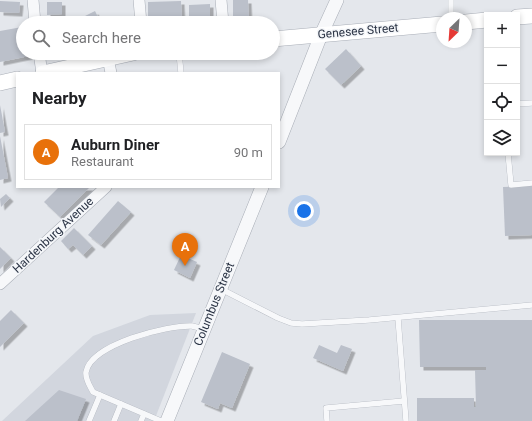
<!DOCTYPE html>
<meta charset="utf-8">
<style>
body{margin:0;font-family:Roboto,sans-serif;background:#f6f6f6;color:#202124}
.controls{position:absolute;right:12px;top:12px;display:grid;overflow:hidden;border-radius:0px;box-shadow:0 2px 6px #0003}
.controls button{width:36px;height:36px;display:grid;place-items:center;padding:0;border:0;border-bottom:1px solid #e0e0e0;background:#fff;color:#202124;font:20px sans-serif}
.compass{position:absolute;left:436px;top:12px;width:36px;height:36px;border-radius:50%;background:#fff;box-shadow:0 2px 6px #0003;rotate:205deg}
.you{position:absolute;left:304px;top:211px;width:14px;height:14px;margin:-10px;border:3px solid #fff;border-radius:50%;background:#1a73e8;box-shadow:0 0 0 6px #1a73e833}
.badge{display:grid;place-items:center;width:26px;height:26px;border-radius:50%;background:#0b8043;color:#fff;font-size:13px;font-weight:700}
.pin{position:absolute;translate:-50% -33px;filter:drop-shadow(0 1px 2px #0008)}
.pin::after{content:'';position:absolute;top:21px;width:14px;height:12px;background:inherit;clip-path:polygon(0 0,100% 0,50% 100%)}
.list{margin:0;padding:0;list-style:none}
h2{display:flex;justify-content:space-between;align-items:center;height:52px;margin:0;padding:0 16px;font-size:17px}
h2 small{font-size:13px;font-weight:400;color:#757577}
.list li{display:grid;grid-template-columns:26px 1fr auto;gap:12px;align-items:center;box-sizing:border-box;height:56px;margin:0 8px 8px;padding:0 8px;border:1px solid #e0e0e0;border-radius:0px}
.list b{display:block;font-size:15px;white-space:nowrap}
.list p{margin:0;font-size:13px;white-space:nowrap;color:#757577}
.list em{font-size:13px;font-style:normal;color:#757577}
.icon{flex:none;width:22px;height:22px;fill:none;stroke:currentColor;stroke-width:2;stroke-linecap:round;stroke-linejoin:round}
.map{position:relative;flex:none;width:532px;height:421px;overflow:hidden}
.search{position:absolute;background:#fff;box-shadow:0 2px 6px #0003;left:16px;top:16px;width:264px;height:44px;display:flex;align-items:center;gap:10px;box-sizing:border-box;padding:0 14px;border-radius:22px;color:#757577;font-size:15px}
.panel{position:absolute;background:#fff;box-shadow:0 2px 6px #0003;left:16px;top:72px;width:264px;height:116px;border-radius:0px}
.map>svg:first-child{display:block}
.built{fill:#d2d6de}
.building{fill:#bbc0ca;filter:url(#shadow)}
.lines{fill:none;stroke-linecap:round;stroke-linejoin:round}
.service-casing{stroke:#a9aeb7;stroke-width:6}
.minor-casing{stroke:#a9aeb7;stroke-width:12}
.tertiary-casing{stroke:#a9aeb7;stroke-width:14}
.secondary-casing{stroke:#a9aeb7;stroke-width:16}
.service{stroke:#f7f8fa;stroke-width:5.5}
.minor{stroke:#f7f8fa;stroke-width:11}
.tertiary{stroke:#f7f8fa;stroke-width:13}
.secondary{stroke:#fff;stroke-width:15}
.labels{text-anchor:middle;stroke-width:3;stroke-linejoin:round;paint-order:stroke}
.street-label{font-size:12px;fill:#2b3445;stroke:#f4f6f9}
</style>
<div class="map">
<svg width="532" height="421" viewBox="0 0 532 421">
<defs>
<filter id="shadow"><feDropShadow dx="3.5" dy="3.5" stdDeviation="0" flood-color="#0004"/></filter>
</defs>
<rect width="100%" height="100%" fill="#e4e7ec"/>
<polygon class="built" points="196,313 154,421 2,421 93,336 150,315"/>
<g class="building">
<polygon points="233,0 248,0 249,23 233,23"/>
<polygon points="0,1 20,2 19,13 0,12"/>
<polygon points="181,1 182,23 148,23 148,2"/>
<polygon points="47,2 62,2 62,14 47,15"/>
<polygon points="210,4 210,23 189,23 189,5"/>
<polygon points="95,11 100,21 103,20 104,23 88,23 85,16"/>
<polygon points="22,27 23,53 28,53 29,56 0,62 0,31"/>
<polygon points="346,49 361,66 341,85 325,69"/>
<polygon points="0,105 5,132 0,133"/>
<polygon points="0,136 8,178 0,180"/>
<polygon points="532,186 532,235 505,236 503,187"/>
<polygon points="59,187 90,187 60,217 44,202"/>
<polygon points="6,194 10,198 1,207 0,199"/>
<polygon points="118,201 131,212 101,245 88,235"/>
<polygon points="74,228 92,246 83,255 73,245 68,249 61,241"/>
<polygon points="0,247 11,258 0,269"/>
<polygon points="181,255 197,262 190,278 174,270"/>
<polygon points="11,310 24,323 0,347 0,321"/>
<polygon points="419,320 532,320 532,421 417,421 417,398 474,398 474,407 476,407 475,370 486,370 486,367 420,367"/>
<polygon points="319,345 337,353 341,345 352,349 343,371 313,358"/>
<polygon points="222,352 250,364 232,408 220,403 218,409 201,402"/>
<polygon points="59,390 86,399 77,421 25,421"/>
</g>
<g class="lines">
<g class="service-casing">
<g id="service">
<polyline points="451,0 451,18"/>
<polyline points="179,53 181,73"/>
<polyline points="517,104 532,103"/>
<polyline points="508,153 511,185 532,183"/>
<polyline points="221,289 278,318 291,323 302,324 369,320 532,305"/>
<polyline points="398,318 406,421"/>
<polyline points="89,421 100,395"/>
<polyline points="114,421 121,404"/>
<polyline points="141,421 144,414"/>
<path d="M 161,421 L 93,392 C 90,386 85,379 86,372 C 91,344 167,325 192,326 C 196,327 200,328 204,329"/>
<polyline points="327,421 326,408 404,401"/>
</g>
</g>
<g class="minor-casing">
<g id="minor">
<polyline points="33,0 35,23"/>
<polyline points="139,0 141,23"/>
<polyline points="221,0 223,23"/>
<polyline points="39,53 42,73"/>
<polyline points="108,58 111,73"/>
<polyline points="0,284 106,187"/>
</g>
</g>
<g class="tertiary-casing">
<g id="tertiary">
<polyline points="279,142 321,35 337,0"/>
<polyline points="167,421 262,187"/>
</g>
</g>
<g class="secondary-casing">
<g id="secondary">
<polyline points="517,17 532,16"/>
<polyline points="466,22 487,20"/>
<polyline points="273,39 442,24"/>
<polyline points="43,73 133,53"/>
<polyline points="0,83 17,79"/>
</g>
</g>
<use href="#service" class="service"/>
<use href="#minor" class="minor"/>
<use href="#tertiary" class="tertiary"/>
<use href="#secondary" class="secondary"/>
</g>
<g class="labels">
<g class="street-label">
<text transform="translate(358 31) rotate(-5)" y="4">Genesee Street</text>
<text transform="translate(53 235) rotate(-43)" y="4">Hardenburg Avenue</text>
<text transform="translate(214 304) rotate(-68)" y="4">Columbus Street</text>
</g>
</g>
</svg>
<div class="controls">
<button>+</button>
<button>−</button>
<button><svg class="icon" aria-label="locate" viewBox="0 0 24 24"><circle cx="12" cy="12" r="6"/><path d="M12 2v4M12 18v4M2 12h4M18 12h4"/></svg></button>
<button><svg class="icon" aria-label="layers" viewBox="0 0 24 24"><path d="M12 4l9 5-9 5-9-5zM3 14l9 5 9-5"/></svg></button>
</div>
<svg class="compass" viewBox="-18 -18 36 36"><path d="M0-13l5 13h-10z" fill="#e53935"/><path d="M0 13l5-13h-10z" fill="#757577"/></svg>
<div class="you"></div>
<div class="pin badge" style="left:185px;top:266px;background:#e8710a">A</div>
<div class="search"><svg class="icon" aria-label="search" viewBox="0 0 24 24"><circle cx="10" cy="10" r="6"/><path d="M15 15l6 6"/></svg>Search here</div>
<section class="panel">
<h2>Nearby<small></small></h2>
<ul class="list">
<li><span class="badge" style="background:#e8710a">A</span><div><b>Auburn Diner</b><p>Restaurant</p></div><em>90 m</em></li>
</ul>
</section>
</div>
